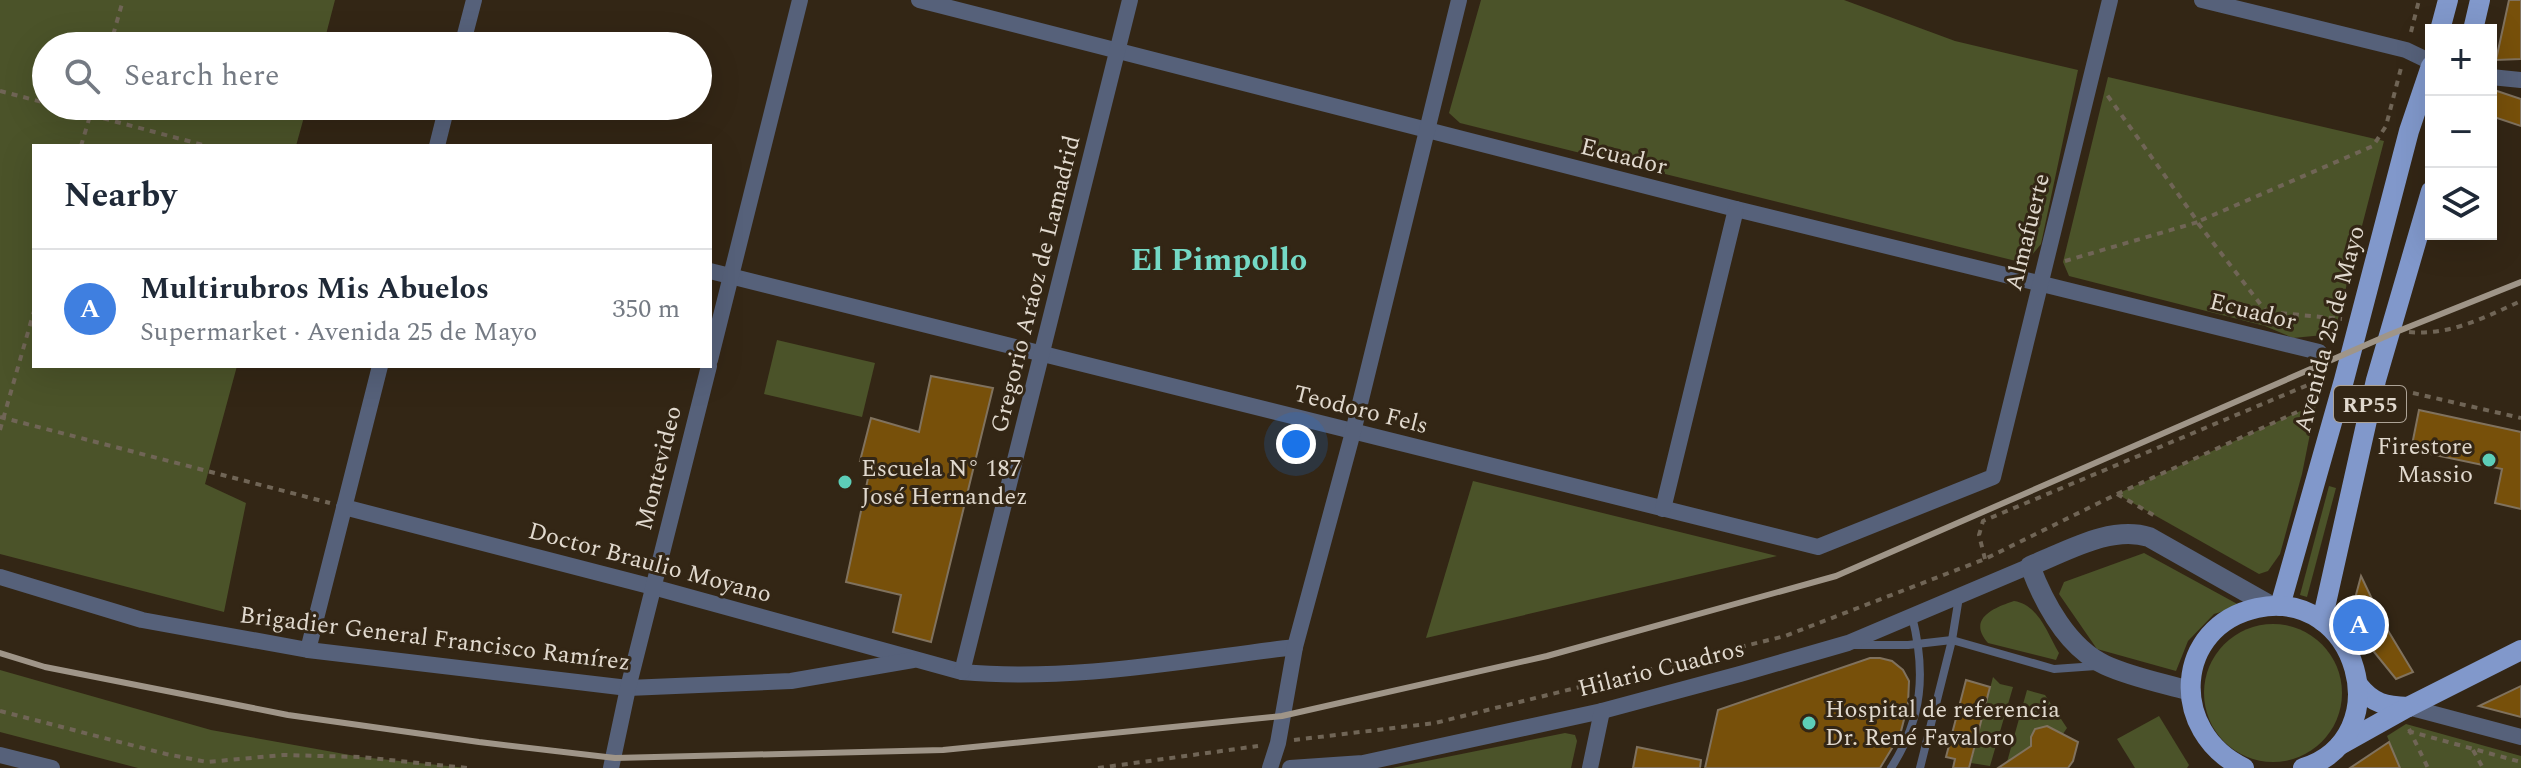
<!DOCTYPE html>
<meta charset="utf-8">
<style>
body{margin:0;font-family:Spectral,serif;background:#f6f6f7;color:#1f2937}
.controls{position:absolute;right:24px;top:24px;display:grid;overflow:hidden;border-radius:0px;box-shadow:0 8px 32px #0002}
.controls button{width:72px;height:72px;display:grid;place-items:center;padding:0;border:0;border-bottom:2px solid #e0e1e3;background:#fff;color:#1f2937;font:40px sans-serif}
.you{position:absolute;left:1296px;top:444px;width:28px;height:28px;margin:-20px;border:6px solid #fff;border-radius:50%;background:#1a73e8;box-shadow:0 0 0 12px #1a73e833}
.badge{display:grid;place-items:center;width:52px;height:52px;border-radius:50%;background:#d93025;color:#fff;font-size:26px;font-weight:700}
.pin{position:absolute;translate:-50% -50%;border:4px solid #fff;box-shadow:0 2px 8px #0006}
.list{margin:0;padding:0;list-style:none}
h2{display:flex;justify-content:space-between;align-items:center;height:104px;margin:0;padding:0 32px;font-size:34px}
h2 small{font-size:26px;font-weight:400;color:#747a83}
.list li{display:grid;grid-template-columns:52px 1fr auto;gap:24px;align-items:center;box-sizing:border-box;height:120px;padding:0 32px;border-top:2px solid #e0e1e3}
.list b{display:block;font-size:30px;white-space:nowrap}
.list p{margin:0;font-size:26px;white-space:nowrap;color:#747a83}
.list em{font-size:26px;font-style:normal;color:#747a83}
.icon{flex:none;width:44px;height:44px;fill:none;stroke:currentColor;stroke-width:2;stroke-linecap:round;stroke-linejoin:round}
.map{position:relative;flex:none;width:2521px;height:768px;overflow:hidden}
.search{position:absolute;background:#fff;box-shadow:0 8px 32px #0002;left:32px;top:32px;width:680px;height:88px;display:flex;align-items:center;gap:20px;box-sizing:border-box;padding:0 28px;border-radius:44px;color:#747a83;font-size:30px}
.panel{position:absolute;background:#fff;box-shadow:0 8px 32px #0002;left:32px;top:144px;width:680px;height:224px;border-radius:0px}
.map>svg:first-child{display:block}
.green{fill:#4b5329}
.building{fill:#77500a;stroke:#80725e;stroke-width:2}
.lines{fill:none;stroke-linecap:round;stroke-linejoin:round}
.path{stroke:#706556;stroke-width:4;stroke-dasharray:6 6;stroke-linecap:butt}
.service{stroke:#56617a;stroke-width:8}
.minor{stroke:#56617a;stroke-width:16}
.tertiary{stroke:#56617a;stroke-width:20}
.primary{stroke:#8198cb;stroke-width:20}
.rail{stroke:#9f9588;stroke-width:6}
.poi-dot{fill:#5dceb8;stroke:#332615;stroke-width:3}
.labels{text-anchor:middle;stroke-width:6;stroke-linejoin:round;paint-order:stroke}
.shield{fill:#332615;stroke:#ada396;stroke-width:2}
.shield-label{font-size:22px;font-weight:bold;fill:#e1d9ce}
.street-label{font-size:24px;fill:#e1d9ce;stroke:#332615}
.poi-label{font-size:24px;fill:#e1d9ce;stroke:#332615;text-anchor:start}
.district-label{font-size:32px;font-weight:bold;fill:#74d9c5;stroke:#332615}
</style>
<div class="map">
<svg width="2521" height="768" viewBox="0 0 2521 768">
<rect width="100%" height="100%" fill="#332615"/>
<g class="green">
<polygon points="0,0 335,0 323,46 46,46 46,106 307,106 296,146 34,146 34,366 237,366 205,484 246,503 224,612 0,554"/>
<polygon points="1481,0 1844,0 1955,41 2078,70 2041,244 2028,260 2020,262 1460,123 1449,113"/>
<polygon points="2108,77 2384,141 2334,334 2293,338 2265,326 2069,276 2063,262"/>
<polygon points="777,340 875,363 862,417 764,394"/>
<polygon points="2316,404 2302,474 2280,554 2268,571 2259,574 2117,494"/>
<polygon points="1473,481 1777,556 1426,638"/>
<polygon points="2329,486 2336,488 2307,597 2300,595"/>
<polygon points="2144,553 2241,606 2214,614 2188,641 2176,671 2097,649 2059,594 2064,582"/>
<path d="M 2014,601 C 2039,605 2047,633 2059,653 L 2056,660 L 1988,643 C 1967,619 1993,608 2014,601 Z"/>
<circle cx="2273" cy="693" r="69"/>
<polygon points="0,670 211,730 361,757 467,768 138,768 0,732"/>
<polygon points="1993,677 2000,684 2013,687 1990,766 1971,763"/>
<polygon points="2027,690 2045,695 2067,728 2056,744 2047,726 2035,729 2031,737 2032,745 2007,762"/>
<polygon points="2159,716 2189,765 2187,768 2135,768 2117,739"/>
<polygon points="2406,724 2521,756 2521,768 2400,768 2387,736"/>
<polygon points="1565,733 1575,735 1577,741 1571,768 1392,768"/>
</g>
<g class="building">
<polygon points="2509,0 2521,0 2521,59 2496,60"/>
<polygon points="2491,89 2521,99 2521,126 2491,116"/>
<polygon points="931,376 993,388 931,642 893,632 901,595 846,582 871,464 860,461 871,418 919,432"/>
<polygon points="2419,410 2521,432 2521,509 2495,503 2502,469 2411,450"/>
<polygon points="2361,576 2384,624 2413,672 2396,679 2349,621"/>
<polygon points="1870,658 1880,658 1892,661 1903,670 1909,681 1908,704 1900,735 1880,768 1705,768 1718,710"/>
<polygon points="1966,680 1990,687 1969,768 1953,768 1955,759 1946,757"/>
<polygon points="2521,686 2521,717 2479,706"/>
<polygon points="2047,726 2078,742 2073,761 2068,768 1998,768 2031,746 2031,737 2035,729"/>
<polygon points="2389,742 2400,768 2350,768"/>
<polygon points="1637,747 1701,760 1700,768 1633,768"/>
</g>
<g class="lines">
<g class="path">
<polyline points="2411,32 2419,0"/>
<polyline points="110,46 123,0"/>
<polyline points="0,91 46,103"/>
<polyline points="57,106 207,146"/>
<polyline points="81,146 93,106"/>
<polyline points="2065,261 2198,222 2105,92"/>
<polyline points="2269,312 2342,319"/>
<polyline points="2275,323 2197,222 2373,146 2386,126 2401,68"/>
<path d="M 2409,332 C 2450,336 2485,317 2521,301"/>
<polyline points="2308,369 2316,381 2316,397"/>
<polyline points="2413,393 2521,418"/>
<polyline points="0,417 330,503"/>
<polyline points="0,430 34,311"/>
<polyline points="2117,494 2157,517"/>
<polyline points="1985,559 1979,535 1983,521 2315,382"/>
<polyline points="0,711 166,754 207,762 283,755 361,757 467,768"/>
<polyline points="2409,729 2428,768"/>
<polyline points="2408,731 2521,762"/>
<polyline points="1294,740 1435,723 1785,636 1985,559 2117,494 2317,403"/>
<polyline points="2473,750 2483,768"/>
<polyline points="1098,768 1258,746"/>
</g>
<g class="service">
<polyline points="1854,645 1908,645 1952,640 2054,669 2096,666"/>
<path d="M 1891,768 C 1923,718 1926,672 1912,616"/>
<polyline points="1920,768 1952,640 1959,597"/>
</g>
<g class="minor">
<polyline points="919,0 1736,209 2319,352"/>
<polyline points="2202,0 2406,50 2431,62"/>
<polyline points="462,46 474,0"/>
<polyline points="2491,77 2521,80"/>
<polyline points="437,146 447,106"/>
<polyline points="710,271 1818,547 1993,477 2110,0"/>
<polyline points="710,360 800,0"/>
<path d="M 344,507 L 653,587 L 962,672 C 1073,682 1185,660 1295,647"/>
<polyline points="1663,509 1736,209"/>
<polyline points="0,577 142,620 308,650 628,688 791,681 913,660"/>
<polyline points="308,650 380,366"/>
<polyline points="962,672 1130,0"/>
<polyline points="2408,707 2521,737"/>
<polyline points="0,755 52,768"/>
<polyline points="611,768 628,688 709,366"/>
<polyline points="1270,768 1278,743 1295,647 1353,432 1459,0"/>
<polyline points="1290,768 1363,763 1602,711 1740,674 1848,643 2030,566"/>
<polyline points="1590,768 1602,711"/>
</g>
<path class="tertiary" d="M 2190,691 C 2162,683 2131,677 2105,665 C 2068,648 2044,603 2030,566 C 2066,552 2110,525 2149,537 L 2271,606"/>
<g class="primary">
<polyline points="2440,30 2448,0"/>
<polyline points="2473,30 2480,0"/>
<polyline points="2280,606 2344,380 2409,131 2431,66"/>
<polyline points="2322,621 2376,380 2431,191"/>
<path d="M 2359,686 C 2373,704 2386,706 2408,707"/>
<polyline points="2340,745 2408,707 2521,650"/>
<path d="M 2244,768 C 2168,732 2174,626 2257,608 C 2358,586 2400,738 2303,768"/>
</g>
<polyline class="rail" points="0,653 45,667 288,715 479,742 615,758 943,750 1282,716 1547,656 1836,576 2391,334 2521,282"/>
</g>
<g class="poi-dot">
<circle cx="2489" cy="460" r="8"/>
<circle cx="845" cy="482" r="8"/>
<circle cx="1809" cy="723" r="8"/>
</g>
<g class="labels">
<rect class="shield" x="2334" y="386" width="72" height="36" rx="6"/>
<g class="shield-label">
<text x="2370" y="412">RP55</text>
</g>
<g class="street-label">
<text transform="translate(1624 156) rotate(14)" y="8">Ecuador</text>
<text transform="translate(2027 232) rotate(-76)" y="8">Almafuerte</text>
<text transform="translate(1035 284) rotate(-76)" y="8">Gregorio Aráoz de Lamadrid</text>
<text transform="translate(2253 311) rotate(14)" y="8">Ecuador</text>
<text transform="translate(2329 329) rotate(-75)" y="8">Avenida 25 de Mayo</text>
<text transform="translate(1361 409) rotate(14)" y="8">Teodoro Fels</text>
<text transform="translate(658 468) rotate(-76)" y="8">Montevideo</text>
<text transform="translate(650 562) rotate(15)" y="8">Doctor Braulio Moyano</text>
<text transform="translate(435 638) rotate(7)" y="8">Brigadier General Francisco Ramírez</text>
<text transform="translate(1661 668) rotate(-14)" y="8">Hilario Cuadros</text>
</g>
<g class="poi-label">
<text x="2473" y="454" text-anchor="end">Firestore<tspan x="2473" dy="28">Massio</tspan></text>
<text x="861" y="476">Escuela N° 187<tspan x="861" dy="28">José Hernandez</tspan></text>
<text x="1825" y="717">Hospital de referencia<tspan x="1825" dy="28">Dr. René Favaloro</tspan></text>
</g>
<g class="district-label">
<text x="1219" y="270">El Pimpollo</text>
</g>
</g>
</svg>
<div class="controls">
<button>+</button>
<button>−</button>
<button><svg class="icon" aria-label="layers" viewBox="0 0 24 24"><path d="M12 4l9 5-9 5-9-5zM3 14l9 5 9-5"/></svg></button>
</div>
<div class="you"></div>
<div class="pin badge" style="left:2359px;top:625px;background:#3f7fe0">A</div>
<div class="search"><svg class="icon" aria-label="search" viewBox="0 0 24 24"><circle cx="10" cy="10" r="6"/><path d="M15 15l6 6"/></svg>Search here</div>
<section class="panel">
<h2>Nearby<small></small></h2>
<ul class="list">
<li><span class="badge" style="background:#3f7fe0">A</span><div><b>Multirubros Mis Abuelos</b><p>Supermarket · Avenida 25 de Mayo</p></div><em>350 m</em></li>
</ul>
</section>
</div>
